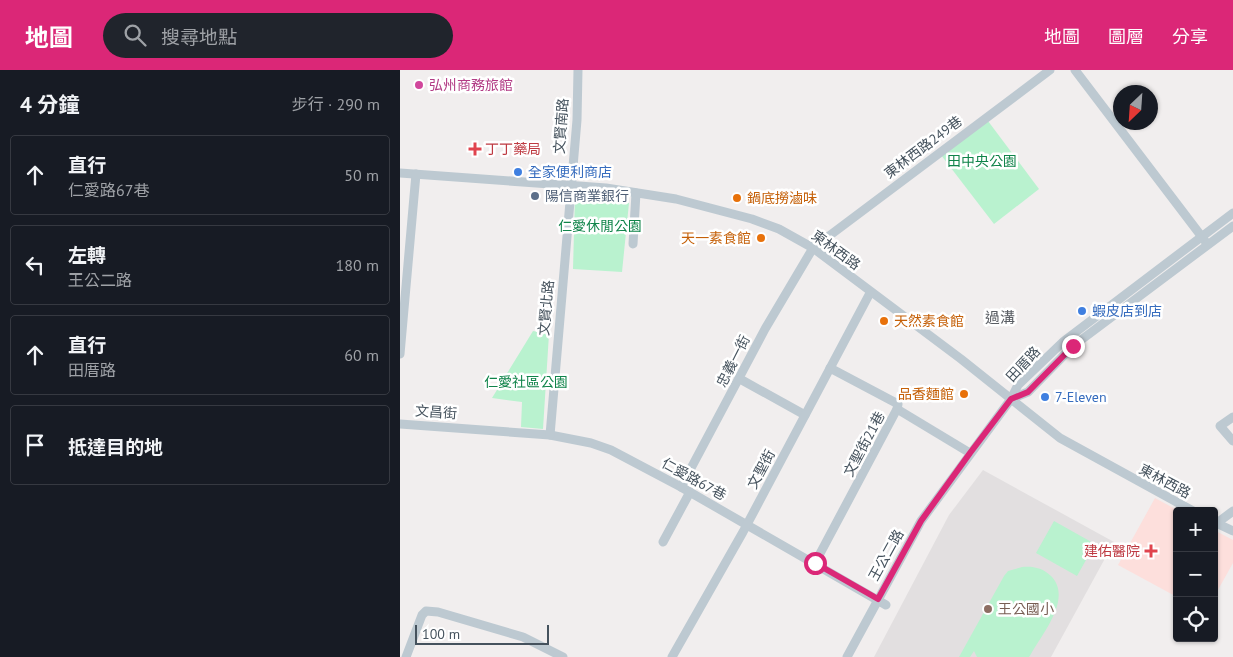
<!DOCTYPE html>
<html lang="zh-TW">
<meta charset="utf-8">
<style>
body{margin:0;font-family:"PT Sans","Noto Sans TC",sans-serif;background:#20242c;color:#f1f3f6}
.controls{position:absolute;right:15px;bottom:15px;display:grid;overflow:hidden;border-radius:5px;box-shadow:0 1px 4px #0004}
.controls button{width:45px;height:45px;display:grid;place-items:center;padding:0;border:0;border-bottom:1px solid #363941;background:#171b24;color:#f1f3f6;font:25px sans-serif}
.compass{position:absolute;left:713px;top:15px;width:45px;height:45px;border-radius:50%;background:#171b24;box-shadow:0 1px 4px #0004;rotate:205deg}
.scale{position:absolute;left:15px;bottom:12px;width:134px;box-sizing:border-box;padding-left:5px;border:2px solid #45525d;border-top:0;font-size:14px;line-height:18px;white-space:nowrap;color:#45525d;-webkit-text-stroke:4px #fff;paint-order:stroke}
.stop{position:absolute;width:15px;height:15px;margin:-11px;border:4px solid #db2777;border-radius:50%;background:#fff}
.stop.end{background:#db2777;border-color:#fff;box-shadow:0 1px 5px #0008}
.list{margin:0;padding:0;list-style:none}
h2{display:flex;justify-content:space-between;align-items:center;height:65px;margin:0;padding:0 20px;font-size:21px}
h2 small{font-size:16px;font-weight:400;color:#9ea1a6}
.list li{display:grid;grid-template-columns:32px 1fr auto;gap:15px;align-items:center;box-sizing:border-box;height:80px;margin:0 10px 10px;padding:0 10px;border:1px solid #363941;border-radius:5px}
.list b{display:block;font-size:19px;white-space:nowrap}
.list p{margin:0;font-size:16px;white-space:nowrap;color:#9ea1a6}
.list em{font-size:16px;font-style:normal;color:#9ea1a6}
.icon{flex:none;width:28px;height:28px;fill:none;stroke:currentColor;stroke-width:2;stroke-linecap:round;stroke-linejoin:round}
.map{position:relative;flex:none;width:833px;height:587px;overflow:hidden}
header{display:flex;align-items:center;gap:30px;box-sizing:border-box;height:70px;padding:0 25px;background:#db2777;color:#fff}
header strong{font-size:24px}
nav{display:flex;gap:28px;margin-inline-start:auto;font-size:18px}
.search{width:350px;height:45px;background:#20242c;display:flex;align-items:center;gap:12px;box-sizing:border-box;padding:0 18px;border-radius:28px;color:#9ea1a6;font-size:19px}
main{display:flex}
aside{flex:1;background:#171b24}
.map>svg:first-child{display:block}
.education{fill:#e2dfe0}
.medical{fill:#fddfdc}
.green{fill:#b9f2cf}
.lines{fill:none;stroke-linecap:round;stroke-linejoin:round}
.minor{stroke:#bdc9d1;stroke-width:9}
.route{stroke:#db2777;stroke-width:6}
.hotel-dot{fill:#d1479c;stroke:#fff;stroke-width:2}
.health-dot{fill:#e0444e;stroke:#fff;stroke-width:2}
.shop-dot{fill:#3f7fe0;stroke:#fff;stroke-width:2}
.service-dot{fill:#5c6f8a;stroke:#fff;stroke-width:2}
.food-dot{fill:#e8710a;stroke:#fff;stroke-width:2}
.education-dot{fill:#8d6e63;stroke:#fff;stroke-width:2}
.labels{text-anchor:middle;stroke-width:5;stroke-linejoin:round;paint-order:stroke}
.hotel-label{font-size:14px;fill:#b23c85;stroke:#fff;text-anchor:start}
.street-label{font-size:14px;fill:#45525d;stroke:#fff}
.health-label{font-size:14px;fill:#be3a42;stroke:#fff;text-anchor:start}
.park-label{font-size:14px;fill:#10844a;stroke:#fff}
.shop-label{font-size:14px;fill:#366cbe;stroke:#fff;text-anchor:start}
.service-label{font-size:14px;fill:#4e5e75;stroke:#fff;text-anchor:start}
.food-label{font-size:14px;fill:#c56008;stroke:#fff;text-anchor:start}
.education-label{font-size:14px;fill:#785e54;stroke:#fff;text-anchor:start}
.neighbourhood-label{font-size:15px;fill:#5a5e64;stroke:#fff}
</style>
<header>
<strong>地圖</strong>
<div class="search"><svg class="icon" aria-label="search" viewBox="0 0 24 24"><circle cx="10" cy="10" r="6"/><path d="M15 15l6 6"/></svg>搜尋地點</div>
<nav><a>地圖</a><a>圖層</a><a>分享</a></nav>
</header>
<main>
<aside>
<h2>4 分鐘<small>步行 · 290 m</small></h2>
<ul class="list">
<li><svg class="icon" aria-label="ahead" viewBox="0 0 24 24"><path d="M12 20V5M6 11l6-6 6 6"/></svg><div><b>直行</b><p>仁愛路67巷</p></div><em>50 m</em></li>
<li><svg class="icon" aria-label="left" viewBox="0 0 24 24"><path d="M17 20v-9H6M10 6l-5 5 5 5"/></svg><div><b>左轉</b><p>王公二路</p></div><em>180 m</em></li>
<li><svg class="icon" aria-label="ahead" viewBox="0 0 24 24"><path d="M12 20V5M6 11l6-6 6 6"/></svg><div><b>直行</b><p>田厝路</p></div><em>60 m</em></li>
<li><svg class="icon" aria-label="arrive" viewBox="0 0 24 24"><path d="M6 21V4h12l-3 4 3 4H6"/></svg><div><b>抵達目的地</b></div></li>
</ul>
</aside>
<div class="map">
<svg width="833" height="587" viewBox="0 0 833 587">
<rect width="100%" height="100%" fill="#f1eeee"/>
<polygon class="education" points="583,400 714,472 651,587 474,587 549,445"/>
<g class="medical">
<polygon points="755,428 779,441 777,441 777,527 718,495"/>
<polygon points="814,460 833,470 833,493 814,527"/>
</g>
<g class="green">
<polygon points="588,51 639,119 594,154 541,85"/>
<polygon points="175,126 229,133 222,202 173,199"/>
<polygon points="133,261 149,264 143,359 121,357 122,332 92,328"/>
<polygon points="654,451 695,474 677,506 636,483"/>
<path d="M 622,497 C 633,496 643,498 651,506 C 673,528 642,564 631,584 L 629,587 L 577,587 L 574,581 L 570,587 L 559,587 L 604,506 L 608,501 Z"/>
</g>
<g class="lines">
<g class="minor">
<polyline points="675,0 805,171"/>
<polyline points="0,103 206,118 276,129 352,149 379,159 413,178 561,289 660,368 793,441"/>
<polyline points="233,174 236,123"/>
<polyline points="0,284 16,104"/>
<polyline points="340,309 405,345"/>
<polyline points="611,329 628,322 673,276 833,156"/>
<polyline points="497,339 570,383"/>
<polyline points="833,347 820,356 833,371"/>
<polyline points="0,354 150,365 191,373 211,380 281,417 486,535"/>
<polyline points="150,365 177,50 178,0"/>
<polyline points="281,417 365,259 413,178 650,0"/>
<polyline points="814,452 833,461"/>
<polyline points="817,453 833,441"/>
<polyline points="263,472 290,422"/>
<polyline points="415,493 497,339 498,334 430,298"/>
<polyline points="6,587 22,545 26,541 38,542 123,567 163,587"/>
<polyline points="272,587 343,462 470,223"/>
<polyline points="447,587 521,451 611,329 618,315 664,271 833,143"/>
</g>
</g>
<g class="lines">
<polyline class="route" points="415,493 478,529 521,451 570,383 611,329 628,322 673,276"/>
</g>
<circle class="hotel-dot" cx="19" cy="15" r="5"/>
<g class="health-dot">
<path d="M72.5 71.5h5v5h5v5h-5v5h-5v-5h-5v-5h5z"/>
<path d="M748.5 473.5h5v5h5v5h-5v5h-5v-5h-5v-5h5z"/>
</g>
<g class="shop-dot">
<circle cx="118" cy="102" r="5"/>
<circle cx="682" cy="241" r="5"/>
<circle cx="645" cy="327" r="5"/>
</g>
<circle class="service-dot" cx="135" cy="126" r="5"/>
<g class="food-dot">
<circle cx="337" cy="128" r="5"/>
<circle cx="361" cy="168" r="5"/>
<circle cx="484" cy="251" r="5"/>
<circle cx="564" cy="324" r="5"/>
</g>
<circle class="education-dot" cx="588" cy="539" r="5"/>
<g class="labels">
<g class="hotel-label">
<text x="29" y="20">弘州商務旅館</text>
</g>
<g class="street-label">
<text transform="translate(161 56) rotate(-86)" y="5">文賢南路</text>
<text transform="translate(523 77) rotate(-37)" y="5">東林西路249巷</text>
<text transform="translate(436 180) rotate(36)" y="5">東林西路</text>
<text transform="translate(146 238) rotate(-85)" y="5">文賢北路</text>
<text transform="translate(333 291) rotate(-63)" y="5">忠義一街</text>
<text transform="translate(623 294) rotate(-47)" y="5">田厝路</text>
<text transform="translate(36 342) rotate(4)" y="5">文昌街</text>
<text transform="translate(464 374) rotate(-62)" y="5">文聖街21巷</text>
<text transform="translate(361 399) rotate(-62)" y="5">文聖街</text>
<text transform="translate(294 409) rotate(29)" y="5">仁愛路67巷</text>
<text transform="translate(765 411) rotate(28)" y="5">東林西路</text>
<text transform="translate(486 485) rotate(-61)" y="5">王公二路</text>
</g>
<g class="health-label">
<text x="85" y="84">丁丁藥局</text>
<text x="740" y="486" text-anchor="end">建佑醫院</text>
</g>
<g class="park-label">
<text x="582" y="96">田中央公園</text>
<text x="200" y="161">仁愛休閒公園</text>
<text x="126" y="317">仁愛社區公園</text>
</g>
<g class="shop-label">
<text x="128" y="107">全家便利商店</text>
<text x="692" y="246">蝦皮店到店</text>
<text x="655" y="332">7-Eleven</text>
</g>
<g class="service-label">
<text x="145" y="131">陽信商業銀行</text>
</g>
<g class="food-label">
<text x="347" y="133">鍋底撈滷味</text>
<text x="351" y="173" text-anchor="end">天一素食館</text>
<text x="494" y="256">天然素食館</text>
<text x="554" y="329" text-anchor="end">品香麵館</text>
</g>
<g class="education-label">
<text x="598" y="544">王公國小</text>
</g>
<g class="neighbourhood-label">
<text x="600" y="253">過溝</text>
</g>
</g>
</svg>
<div class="controls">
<button>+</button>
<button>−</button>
<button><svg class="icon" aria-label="locate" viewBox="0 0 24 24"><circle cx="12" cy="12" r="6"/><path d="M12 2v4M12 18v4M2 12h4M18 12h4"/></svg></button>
</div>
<svg class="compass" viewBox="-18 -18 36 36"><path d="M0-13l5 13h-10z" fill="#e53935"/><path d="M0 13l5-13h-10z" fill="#9ea1a6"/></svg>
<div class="scale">100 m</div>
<div class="stop" style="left:415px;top:493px"></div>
<div class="stop end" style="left:673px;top:276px"></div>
</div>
</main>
